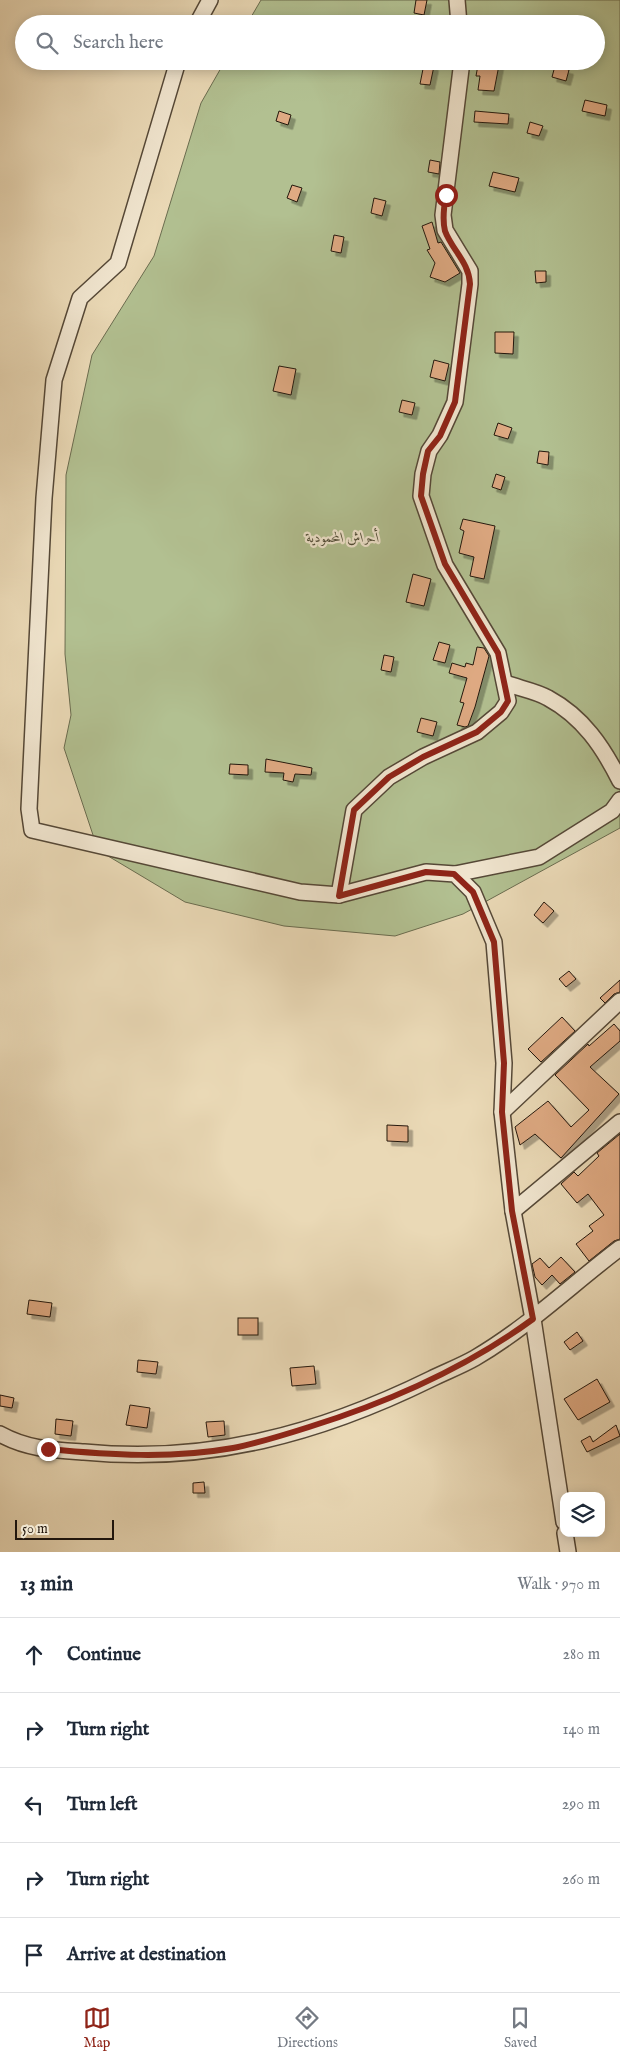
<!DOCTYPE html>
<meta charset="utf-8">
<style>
body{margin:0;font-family:"IM FELL English",Amiri,serif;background:#f6f6f7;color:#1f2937}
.controls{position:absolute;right:15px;bottom:15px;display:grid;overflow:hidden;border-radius:10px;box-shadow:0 2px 12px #0003}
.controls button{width:45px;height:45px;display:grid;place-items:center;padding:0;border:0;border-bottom:1px solid #e0e1e3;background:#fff;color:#1f2937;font:25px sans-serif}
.scale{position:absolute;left:15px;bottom:12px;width:99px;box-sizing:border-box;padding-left:5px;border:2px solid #23170d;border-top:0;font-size:14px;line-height:18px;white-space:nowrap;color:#23170d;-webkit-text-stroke:4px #f1e6d0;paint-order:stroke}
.stop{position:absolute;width:15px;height:15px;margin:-11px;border:4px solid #8f2418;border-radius:50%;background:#fff}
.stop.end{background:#8f2418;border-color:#fff;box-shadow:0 1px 5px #0008}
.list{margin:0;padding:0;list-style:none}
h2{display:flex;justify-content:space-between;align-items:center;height:65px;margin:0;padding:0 20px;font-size:21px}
h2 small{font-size:16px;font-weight:400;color:#747a83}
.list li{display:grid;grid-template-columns:32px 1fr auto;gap:15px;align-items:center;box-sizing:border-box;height:75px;padding:0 20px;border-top:1px solid #e0e1e3}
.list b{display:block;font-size:19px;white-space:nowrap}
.list em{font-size:16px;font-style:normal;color:#747a83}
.icon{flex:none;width:28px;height:28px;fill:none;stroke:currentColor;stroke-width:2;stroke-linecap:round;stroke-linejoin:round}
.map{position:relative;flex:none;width:620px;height:1552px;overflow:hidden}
.search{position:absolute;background:#fff;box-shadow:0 2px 12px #0003;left:15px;right:15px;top:15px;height:55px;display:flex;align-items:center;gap:12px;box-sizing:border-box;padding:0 18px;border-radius:28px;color:#747a83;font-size:19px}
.sheet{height:440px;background:#fff}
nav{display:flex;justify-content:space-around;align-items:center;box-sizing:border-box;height:70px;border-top:1px solid #e0e1e3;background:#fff;font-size:14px;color:#747a83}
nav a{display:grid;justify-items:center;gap:2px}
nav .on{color:#8f2418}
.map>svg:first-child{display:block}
.green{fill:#b2c091;stroke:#6a6c4f}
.building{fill:#dfaa83;stroke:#23170d;filter:url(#shadow)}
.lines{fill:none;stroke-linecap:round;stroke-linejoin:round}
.street-casing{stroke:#554837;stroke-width:18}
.street{stroke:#f1e6d0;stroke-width:15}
.route{stroke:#8f2418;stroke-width:6}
.labels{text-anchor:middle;stroke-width:4.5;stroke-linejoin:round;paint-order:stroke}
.park-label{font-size:14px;font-style:italic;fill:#4e4a35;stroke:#f1e6d0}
</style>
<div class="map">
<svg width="620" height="1552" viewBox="0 0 620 1552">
<defs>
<filter id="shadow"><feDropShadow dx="4.5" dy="4.5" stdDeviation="0" flood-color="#0004"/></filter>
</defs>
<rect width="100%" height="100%" fill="#ead9b6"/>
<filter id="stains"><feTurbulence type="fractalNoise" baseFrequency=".004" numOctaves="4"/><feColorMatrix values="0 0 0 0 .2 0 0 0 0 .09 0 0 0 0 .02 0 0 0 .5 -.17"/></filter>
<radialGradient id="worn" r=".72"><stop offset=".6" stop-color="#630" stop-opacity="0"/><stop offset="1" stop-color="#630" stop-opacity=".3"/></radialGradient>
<polygon class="green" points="261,0 620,0 620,828 463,914 395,936 284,926 185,902 98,850 64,748 71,715 65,654 66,475 92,355 154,256 201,103 225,61 596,61 596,24 247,24"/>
<g class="building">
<polygon points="416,0 427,0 424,15 414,13"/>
<polygon points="483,63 499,65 494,91 478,90 480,76 476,76 478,65 482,66"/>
<polygon points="424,64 434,66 430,85 420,84"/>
<polygon points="555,66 569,70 566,81 552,77"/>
<polygon points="585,100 607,105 605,116 582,111"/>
<polygon points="279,111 291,115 288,125 276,121"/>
<polygon points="475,111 509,114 508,124 474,122"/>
<polygon points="530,122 543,126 539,136 527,133"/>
<polygon points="430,160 440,162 439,174 428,172"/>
<polygon points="493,172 519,178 515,192 489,186"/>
<polygon points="292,185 302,188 297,202 287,198"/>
<polygon points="374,198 386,201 382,216 371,213"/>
<polygon points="432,222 438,243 441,242 460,273 445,282 430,277 435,263 427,250 430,249 422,226"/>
<polygon points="334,235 344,237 341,253 331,251"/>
<polygon points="535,271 546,271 546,282 536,283"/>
<polygon points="495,332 514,332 513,354 495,353"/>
<polygon points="434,360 449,364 445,381 430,377"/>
<polygon points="279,366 296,369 291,395 273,391"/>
<polygon points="402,400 415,403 412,415 399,412"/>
<polygon points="498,423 512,428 508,439 494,435"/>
<polygon points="539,451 549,452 548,465 537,463"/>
<polygon points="496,474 505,477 501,490 492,487"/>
<polygon points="463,519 495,526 484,579 470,576 474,557 459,553 464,531 460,529"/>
<polygon points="413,574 431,579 424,606 406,602"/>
<polygon points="439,642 450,645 445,663 433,660"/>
<polygon points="477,647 484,648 489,656 475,707 468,726 465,727 457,725 464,703 460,702 467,678 449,673 452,663 465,667 466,663 473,665"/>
<polygon points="384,655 394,657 391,672 381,670"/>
<polygon points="421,718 437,722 433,736 417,732"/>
<polygon points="266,759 312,768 311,775 295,774 293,782 283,780 284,773 265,772"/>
<polygon points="230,764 248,765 248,775 229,774"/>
<polygon points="544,902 554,911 543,923 534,915"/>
<polygon points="569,971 576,979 566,987 559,979"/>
<polygon points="620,980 620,992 614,994 605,1003 600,998"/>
<polygon points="562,1017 575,1031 541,1062 528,1049"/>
<polygon points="614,1024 620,1031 620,1041 590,1067 619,1094 561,1158 535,1134 520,1145 515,1127 548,1101 571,1127 589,1110 555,1075 588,1044 589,1046"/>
<polygon points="387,1125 408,1126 408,1142 387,1141"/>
<polygon points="620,1134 620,1239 614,1241 589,1261 576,1244 593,1231 589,1226 604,1215 588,1194 577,1203 561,1184 574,1172 578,1176 599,1156 597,1153"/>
<polygon points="561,1257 575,1272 560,1284 552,1275 542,1285 535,1277 532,1264 540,1258 549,1268"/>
<polygon points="29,1300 52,1303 50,1317 27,1314"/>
<rect x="238" y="1318" width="20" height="17"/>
<polygon points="577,1332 583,1341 570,1350 564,1342"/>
<polygon points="138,1360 158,1362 156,1374 137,1372"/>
<polygon points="314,1366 316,1384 292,1386 290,1368"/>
<polygon points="597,1379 610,1402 578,1420 564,1399"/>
<polygon points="0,1395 14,1398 12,1408 0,1406"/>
<polygon points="130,1405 150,1408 147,1428 126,1425"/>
<polygon points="56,1419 73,1421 71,1436 55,1434"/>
<polygon points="224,1421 225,1435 208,1437 206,1422"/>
<polygon points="616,1425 620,1436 587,1452 581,1441 590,1436 593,1442"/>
<polygon points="204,1482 205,1493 193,1493 193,1483"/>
</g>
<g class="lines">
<g class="street-casing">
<g id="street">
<polyline points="457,0 459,24"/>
<polyline points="197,24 210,0"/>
<polyline points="178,61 118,263 80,298 54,380 44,498 29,809 32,830 300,892 339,895 426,872 455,874 473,892 494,942 504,1063 502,1112 513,1211 533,1319 564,1522"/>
<path d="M 505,683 C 518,688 536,691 548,698 C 583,717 603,747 620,781"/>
<polyline points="455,874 539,857 612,811 620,800"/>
<polyline points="339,895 354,810 389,777 423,757 477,732 501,712 508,701 498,653 445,565 421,496 423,474 429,451 440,435 455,402 470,284 470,271 445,230 443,215 462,61"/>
<polyline points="502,1112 620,1001"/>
<polyline points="513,1211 620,1122"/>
<path d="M 0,1434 C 27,1449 53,1450 84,1452 C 208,1464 319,1434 431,1379 C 445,1372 461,1366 475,1358 C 528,1327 571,1285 620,1248"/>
<polyline points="565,1533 568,1552"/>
</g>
</g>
<use href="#street" class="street"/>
</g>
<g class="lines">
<path class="route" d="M 48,1449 C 110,1455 171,1459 233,1448 C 259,1443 284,1435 309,1427 C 389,1402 466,1368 533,1319 L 512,1211 L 502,1112 L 504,1063 L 494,942 L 473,892 L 454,874 L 426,872 L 339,896 L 354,810 L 389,777 L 423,757 L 477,732 L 501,712 L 508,701 L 498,653 L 445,564 L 421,496 L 423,474 L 428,451 L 440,436 L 455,402 L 470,284 C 469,262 452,250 445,231 C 442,219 444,206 446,195"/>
</g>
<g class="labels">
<g class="park-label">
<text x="343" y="542">أحراش المحمودية</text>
</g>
</g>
<rect width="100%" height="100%" filter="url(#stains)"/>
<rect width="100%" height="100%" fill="url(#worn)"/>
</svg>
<div class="controls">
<button><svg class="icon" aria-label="layers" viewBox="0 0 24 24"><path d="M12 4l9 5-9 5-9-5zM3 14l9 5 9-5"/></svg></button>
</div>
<div class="scale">50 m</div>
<div class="stop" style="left:446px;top:195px"></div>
<div class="stop end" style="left:48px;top:1449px"></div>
<div class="search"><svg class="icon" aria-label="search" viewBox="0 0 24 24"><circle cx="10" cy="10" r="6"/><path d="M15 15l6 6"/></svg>Search here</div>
</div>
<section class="sheet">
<h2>13 min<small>Walk · 970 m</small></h2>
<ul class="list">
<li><svg class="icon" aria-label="ahead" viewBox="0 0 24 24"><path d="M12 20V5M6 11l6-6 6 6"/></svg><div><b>Continue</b></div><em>280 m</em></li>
<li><svg class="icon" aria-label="right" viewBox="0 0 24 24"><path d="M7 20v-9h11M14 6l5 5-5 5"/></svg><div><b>Turn right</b></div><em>140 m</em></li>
<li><svg class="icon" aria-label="left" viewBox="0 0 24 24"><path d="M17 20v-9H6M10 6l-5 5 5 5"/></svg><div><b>Turn left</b></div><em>290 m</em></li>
<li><svg class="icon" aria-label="right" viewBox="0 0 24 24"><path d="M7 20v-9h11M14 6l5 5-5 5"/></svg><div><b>Turn right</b></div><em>260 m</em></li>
<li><svg class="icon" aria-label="arrive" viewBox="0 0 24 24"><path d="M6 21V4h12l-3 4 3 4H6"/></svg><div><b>Arrive at destination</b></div></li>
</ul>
</section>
<nav>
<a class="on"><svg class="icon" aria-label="map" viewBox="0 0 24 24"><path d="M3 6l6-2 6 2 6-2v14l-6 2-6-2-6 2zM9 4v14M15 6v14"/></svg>Map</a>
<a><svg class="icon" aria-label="directions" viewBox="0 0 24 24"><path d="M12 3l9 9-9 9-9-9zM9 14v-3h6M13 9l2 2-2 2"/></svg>Directions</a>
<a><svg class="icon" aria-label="saved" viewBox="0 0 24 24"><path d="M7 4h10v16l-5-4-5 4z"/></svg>Saved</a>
</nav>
